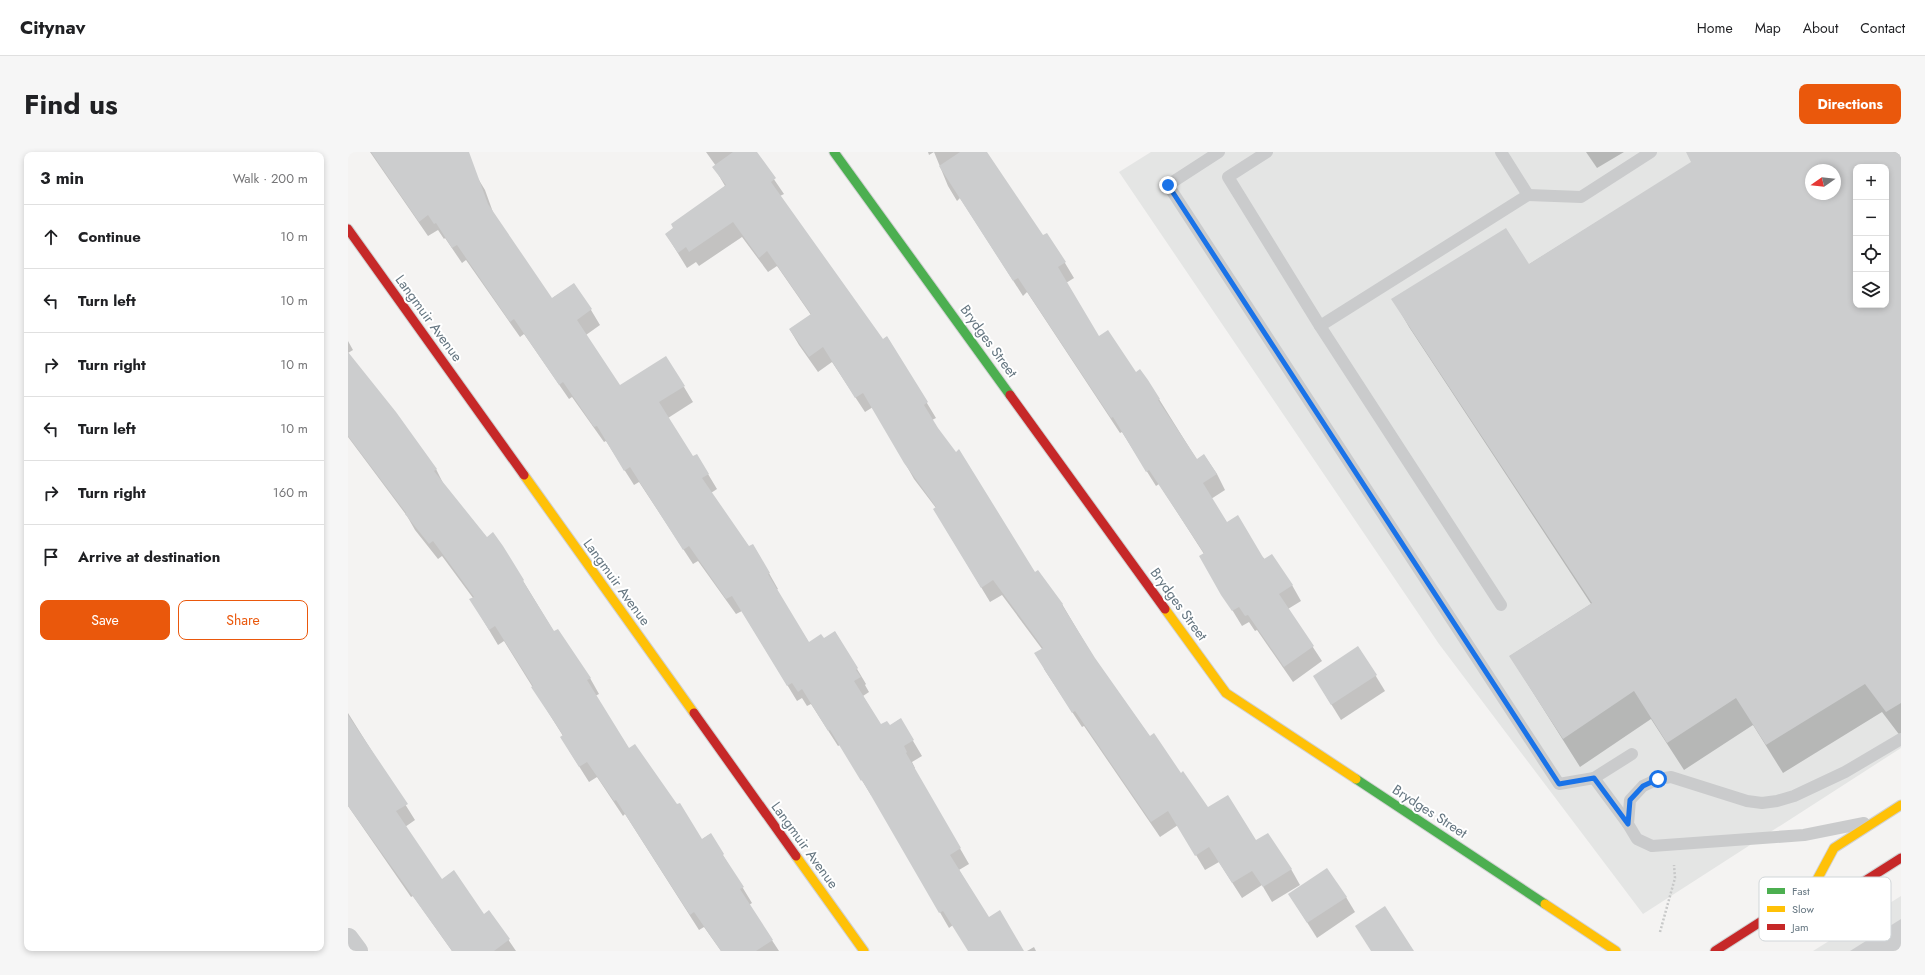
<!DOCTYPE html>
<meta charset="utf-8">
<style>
body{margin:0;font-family:Jost,sans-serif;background:#f6f6f6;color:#202124}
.controls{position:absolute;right:12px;top:12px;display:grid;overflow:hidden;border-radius:8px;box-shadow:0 2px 6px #0003}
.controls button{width:36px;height:36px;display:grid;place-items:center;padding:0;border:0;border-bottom:1px solid #e0e0e0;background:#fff;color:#202124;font:20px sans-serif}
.compass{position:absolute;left:1457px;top:12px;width:36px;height:36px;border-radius:50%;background:#fff;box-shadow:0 2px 6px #0003;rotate:256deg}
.stop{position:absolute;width:12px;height:12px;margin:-9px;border:3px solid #1a73e8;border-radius:50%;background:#fff}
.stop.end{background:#1a73e8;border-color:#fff;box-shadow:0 1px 4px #0008}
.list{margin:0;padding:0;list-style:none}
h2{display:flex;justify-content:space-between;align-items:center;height:52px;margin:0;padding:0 16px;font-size:17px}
h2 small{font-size:13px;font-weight:400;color:#757577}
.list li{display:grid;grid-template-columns:26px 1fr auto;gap:12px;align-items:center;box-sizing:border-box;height:64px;padding:0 16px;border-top:1px solid #e0e0e0}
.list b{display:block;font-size:15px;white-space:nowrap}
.list em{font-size:13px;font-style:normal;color:#757577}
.actions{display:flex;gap:8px;padding:12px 16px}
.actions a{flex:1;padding:9px 0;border:1px solid #ea580c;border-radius:8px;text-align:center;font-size:14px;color:#ea580c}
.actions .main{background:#ea580c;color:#fff}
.icon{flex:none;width:22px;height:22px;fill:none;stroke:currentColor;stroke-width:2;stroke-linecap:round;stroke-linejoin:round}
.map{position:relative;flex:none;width:1553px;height:799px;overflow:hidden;border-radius:8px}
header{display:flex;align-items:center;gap:24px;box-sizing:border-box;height:56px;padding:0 20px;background:#fff;border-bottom:1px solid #e0e0e0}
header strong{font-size:19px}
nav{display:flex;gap:22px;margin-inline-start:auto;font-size:14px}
.intro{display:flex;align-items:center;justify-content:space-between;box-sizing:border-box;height:96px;padding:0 24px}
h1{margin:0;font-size:28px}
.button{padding:10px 18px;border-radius:8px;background:#ea580c;color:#fff;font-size:14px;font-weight:700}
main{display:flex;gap:24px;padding:0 24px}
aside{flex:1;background:#fff;border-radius:8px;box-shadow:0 2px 6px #0003}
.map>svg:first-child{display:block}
.built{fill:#e4e5e4;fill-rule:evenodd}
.shadow{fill:#0003;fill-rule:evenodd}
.building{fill:#cccdce;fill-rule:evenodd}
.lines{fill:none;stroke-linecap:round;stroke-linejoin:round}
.fast-casing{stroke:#d0d1d2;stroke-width:11}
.slow-casing{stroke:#d0d1d2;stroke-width:11}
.jam-casing{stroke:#d0d1d2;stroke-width:11}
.path{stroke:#c7c8c8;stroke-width:2.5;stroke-dasharray:2 2;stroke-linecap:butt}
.lane{stroke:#cacbcc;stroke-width:12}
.street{stroke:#cacbcc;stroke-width:22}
.fast{stroke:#4caf50;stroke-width:9}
.slow{stroke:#ffc107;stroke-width:9}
.jam{stroke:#c62828;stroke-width:9}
.route{stroke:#1a73e8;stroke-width:5}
.labels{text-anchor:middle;stroke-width:4;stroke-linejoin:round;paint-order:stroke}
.street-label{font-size:14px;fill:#657681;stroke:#fff}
.key{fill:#fff;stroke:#d1d6d9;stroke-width:1}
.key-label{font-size:11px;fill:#657681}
</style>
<header>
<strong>Citynav</strong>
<nav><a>Home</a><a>Map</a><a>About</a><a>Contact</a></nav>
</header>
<div class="intro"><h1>Find us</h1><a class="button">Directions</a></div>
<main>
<aside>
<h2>3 min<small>Walk · 200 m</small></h2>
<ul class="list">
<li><svg class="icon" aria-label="ahead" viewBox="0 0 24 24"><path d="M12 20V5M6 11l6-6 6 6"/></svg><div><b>Continue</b></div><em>10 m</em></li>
<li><svg class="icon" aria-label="left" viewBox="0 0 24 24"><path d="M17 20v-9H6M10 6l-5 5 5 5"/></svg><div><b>Turn left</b></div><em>10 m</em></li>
<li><svg class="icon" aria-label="right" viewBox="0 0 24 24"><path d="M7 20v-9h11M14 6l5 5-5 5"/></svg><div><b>Turn right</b></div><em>10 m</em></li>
<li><svg class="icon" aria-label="left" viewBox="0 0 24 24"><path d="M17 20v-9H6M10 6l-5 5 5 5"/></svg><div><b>Turn left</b></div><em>10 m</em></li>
<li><svg class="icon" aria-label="right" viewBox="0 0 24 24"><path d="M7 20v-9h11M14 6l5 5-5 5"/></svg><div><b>Turn right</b></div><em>160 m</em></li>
<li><svg class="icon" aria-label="arrive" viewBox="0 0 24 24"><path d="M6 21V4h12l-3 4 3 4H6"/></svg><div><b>Arrive at destination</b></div></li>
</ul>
<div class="actions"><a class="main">Save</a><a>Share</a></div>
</aside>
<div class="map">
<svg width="1553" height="799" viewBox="0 0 1553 799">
<rect width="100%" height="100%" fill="#f4f3f2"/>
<g class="built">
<path d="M 803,0 L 1553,0 L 1553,596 L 1295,762 L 1091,492 L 771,20 ZM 1508,15 L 1538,15 L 1538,153 L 1508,153 ZM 1463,18 L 1487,18 L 1487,42 L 1463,42 Z"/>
<polygon points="1553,744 1553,799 1465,799"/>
</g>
<g class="shadow">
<polygon points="22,0 114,0 137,38 146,63 203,147 226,132 243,158 252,173 238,183 272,235 336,235 345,250 320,266 344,305 360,322 369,337 363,341 401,395 405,393 430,437 428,438 461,491 476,487 487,480 518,532 517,533 521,540 515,544 533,574 542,574 552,567 574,604 564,610 567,616 566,617 621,712 611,718 640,766 675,799 621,799 605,773 601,776 524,643 523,643 492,593 490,594 463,552 459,554 454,546 449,549 394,459 388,462 350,409 345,412 291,330 286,333 258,289 256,290 224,245 221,247 176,182 172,185 118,108 114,111 97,86 96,87 90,78 80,84"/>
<polygon points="358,0 402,0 410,4 436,42 432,44 534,188 539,185 588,266 584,268 687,421 714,452 746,506 802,585 859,657 908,690 943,717 952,733 924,750 914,733 894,746 871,710 857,718 830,673 812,685 736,574 734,575 696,517 694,497 654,443 642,450 595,372 588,356 566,327 525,255 517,260 484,210 470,220 451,193 442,178 463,163 429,114 420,120 394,85 351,114 348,110 339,116 318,82 377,34 366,15 368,14"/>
<polygon points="580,0 638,0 695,85 699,83 717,111 726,126 718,131 750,185 811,247 849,308 856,303 869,322 877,338 863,347 879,371 944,433 953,449 940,457 974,509 945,530 909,478 907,479 901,470 894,474 861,420 856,402 811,332 808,334 774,280 772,281 679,140 675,144 612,46 609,49 600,34 586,0 581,3"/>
<polygon points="1238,0 1276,0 1249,16"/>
<path d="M 1339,0 L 1553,0 L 1553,585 L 1534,560 L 1435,621 L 1405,573 L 1336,618 L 1303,567 L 1232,615 L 1162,504 L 1243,452 L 1061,175 L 1045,147 L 1180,113 L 1345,10 ZM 1508,15 L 1538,15 L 1538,153 L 1508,153 ZM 1463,18 L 1487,18 L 1487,42 L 1463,42 Z"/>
<polygon points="0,189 5,198 0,201"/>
<polygon points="0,201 88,317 96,333 139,386 154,394 206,480 242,526 251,542 247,544 281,597 353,688 362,682 404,751 401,753 431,799 373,799 356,775 351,778 277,662 275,664 249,625 241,630 222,600 215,584 156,489 150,493 132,463 125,446 94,404 90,407 67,378 59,364 0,285"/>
<polygon points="1010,495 1037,539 993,568 975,539"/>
<polygon points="0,561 67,668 57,675 93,728 136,763 141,759 168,799 104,799 65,744 63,745 0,654"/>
<polygon points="941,742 998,745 1007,760 969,786"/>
<polygon points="686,795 688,799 679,799"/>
</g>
<g class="building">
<polygon points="23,0 121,0 140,52 204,146 226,131 244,157 229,168 272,233 318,204 337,234 311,250 345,304 349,302 361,322 354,326 401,394 405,392 422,421 420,422 461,490 473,482 476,486 487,479 510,516 508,518 513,525 506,529 533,572 539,569 542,573 553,566 566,588 556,594 559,600 558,601 613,696 602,703 641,765 652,758 676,799 620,799 595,759 591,761 514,628 513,629 482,578 480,579 454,537 450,540 444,531 439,534 384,444 378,447 341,394 335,398 282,315 276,319 249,274 246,275 215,230 211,233 166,167 162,170 109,93 104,96 88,71 86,72 80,63 71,70"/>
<polygon points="385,0 409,0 428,26 423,30 535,187 539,184 580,250 576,253 590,276 608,300 611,297 687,420 690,418 715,452 714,453 747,506 802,584 806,581 833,621 835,619 860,655 880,643 908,688 920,681 944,717 915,735 904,719 884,731 861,695 847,704 820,659 803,670 727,559 724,561 686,501 695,496 645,428 633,436 585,357 588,355 556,311 515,241 507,246 475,195 461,205 441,177 463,162 419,99 411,106 385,70 341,100 338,95 330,101 317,82 325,76 323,72 378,33 364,15"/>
<polygon points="612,0 639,0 695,83 699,81 718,110 710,115 751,184 760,178 788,220 792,217 800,228 812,247 810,248 849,307 856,302 869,322 855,331 879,370 890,363 916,407 924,402 945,433 931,442 966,494 936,515 900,463 897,464 891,455 884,459 873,443 851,404 856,401 801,318 798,320 765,265 763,266 670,126 665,129 591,14"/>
<path d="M 1338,0 L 1553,0 L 1553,551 L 1538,560 L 1517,532 L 1418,593 L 1388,546 L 1319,591 L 1286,539 L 1215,587 L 1161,504 L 1244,451 L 1043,147 L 1158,76 L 1181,112 L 1343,10 ZM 1508,15 L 1538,15 L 1538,153 L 1508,153 ZM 1463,18 L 1487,18 L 1487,42 L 1463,42 Z"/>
<polygon points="0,200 48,260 89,317 86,319 139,385 145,380 155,394 176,428 175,429 206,479 210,477 243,526 239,528 281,596 287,592 329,652 332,651 354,687 363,681 376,702 375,703 396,735 392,737 425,788 408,799 373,799 346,760 342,763 268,648 266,649 239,610 231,615 212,585 215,583 183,535 185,534 147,474 141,478 121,447 126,445 85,389 81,392 57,362 58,361 0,284"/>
<polygon points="1010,494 1029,523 983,553 965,524"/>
<polygon points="0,563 60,652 48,659 94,727 106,718 136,762 141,758 162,787 146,799 104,799 0,654"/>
<polygon points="979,716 999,745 959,771 940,742"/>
<polygon points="1037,754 1066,799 1023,799 1007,774"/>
<polygon points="1553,767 1553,799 1502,799"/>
</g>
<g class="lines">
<g class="fast-casing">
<g id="fast">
<polyline points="486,0 662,243"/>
<polyline points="1008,627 1197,752"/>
</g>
</g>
<g class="slow-casing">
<g id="slow">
<polyline points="176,323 346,561"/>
<polyline points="817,457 878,541 1008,627"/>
<polyline points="448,704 516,799"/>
<polyline points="1464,737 1486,696 1553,653"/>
<polyline points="1197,752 1268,799"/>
</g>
</g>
<g class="jam-casing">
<g id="jam">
<polyline points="0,77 176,323"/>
<polyline points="662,243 817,457"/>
<polyline points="346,561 448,704"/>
<polyline points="1367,799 1464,737 1512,732 1553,706"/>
</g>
</g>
<polyline class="path" points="1312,780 1327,726 1326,713"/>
<g class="lane">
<polyline points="871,0 820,33 1211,632 1246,626 1284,602"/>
<polyline points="919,0 880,25 972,174 1180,43 1153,0"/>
<polyline points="1180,43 1233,45 1303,0"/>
<polyline points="972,174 1153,453"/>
<polyline points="1246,626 1280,672"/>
<polyline points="1516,671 1456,683 1304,694 1289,687 1280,672 1282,648 1295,634 1310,627 1323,625 1399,649 1414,651 1429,649 1446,644 1497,620 1553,587"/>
</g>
<polyline class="street" points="0,787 9,799"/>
<use href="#fast" class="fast"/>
<use href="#slow" class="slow"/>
<use href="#jam" class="jam"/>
</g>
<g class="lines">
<polyline class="route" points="820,33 1211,632 1246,626 1280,672 1282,648 1295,634 1310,627"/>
</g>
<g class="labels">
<g class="street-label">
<text transform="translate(81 166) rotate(54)" y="5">Langmuir Avenue</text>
<text transform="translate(641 189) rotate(54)" y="5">Brydges Street</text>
<text transform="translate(269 430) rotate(54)" y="5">Langmuir Avenue</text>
<text transform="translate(831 452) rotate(54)" y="5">Brydges Street</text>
<text transform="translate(1082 659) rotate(33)" y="5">Brydges Street</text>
<text transform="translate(457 693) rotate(54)" y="5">Langmuir Avenue</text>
</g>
</g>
<rect x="1411" y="725" width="132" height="64" rx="6" class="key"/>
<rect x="1419" y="736" width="18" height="6" fill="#4caf50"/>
<rect x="1419" y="754" width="18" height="6" fill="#ffc107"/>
<rect x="1419" y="772" width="18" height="6" fill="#c62828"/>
<g class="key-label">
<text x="1444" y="743">Fast</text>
<text x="1444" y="761">Slow</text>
<text x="1444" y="779">Jam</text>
</g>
</svg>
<div class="controls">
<button>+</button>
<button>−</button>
<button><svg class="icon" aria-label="locate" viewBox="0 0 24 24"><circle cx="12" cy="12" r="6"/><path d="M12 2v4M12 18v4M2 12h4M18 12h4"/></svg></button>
<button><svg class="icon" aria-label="layers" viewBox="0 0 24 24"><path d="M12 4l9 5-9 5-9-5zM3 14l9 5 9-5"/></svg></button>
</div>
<svg class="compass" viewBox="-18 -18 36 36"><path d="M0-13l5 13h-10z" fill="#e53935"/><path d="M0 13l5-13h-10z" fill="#757577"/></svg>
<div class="stop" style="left:1310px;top:627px"></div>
<div class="stop end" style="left:820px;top:33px"></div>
</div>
</main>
